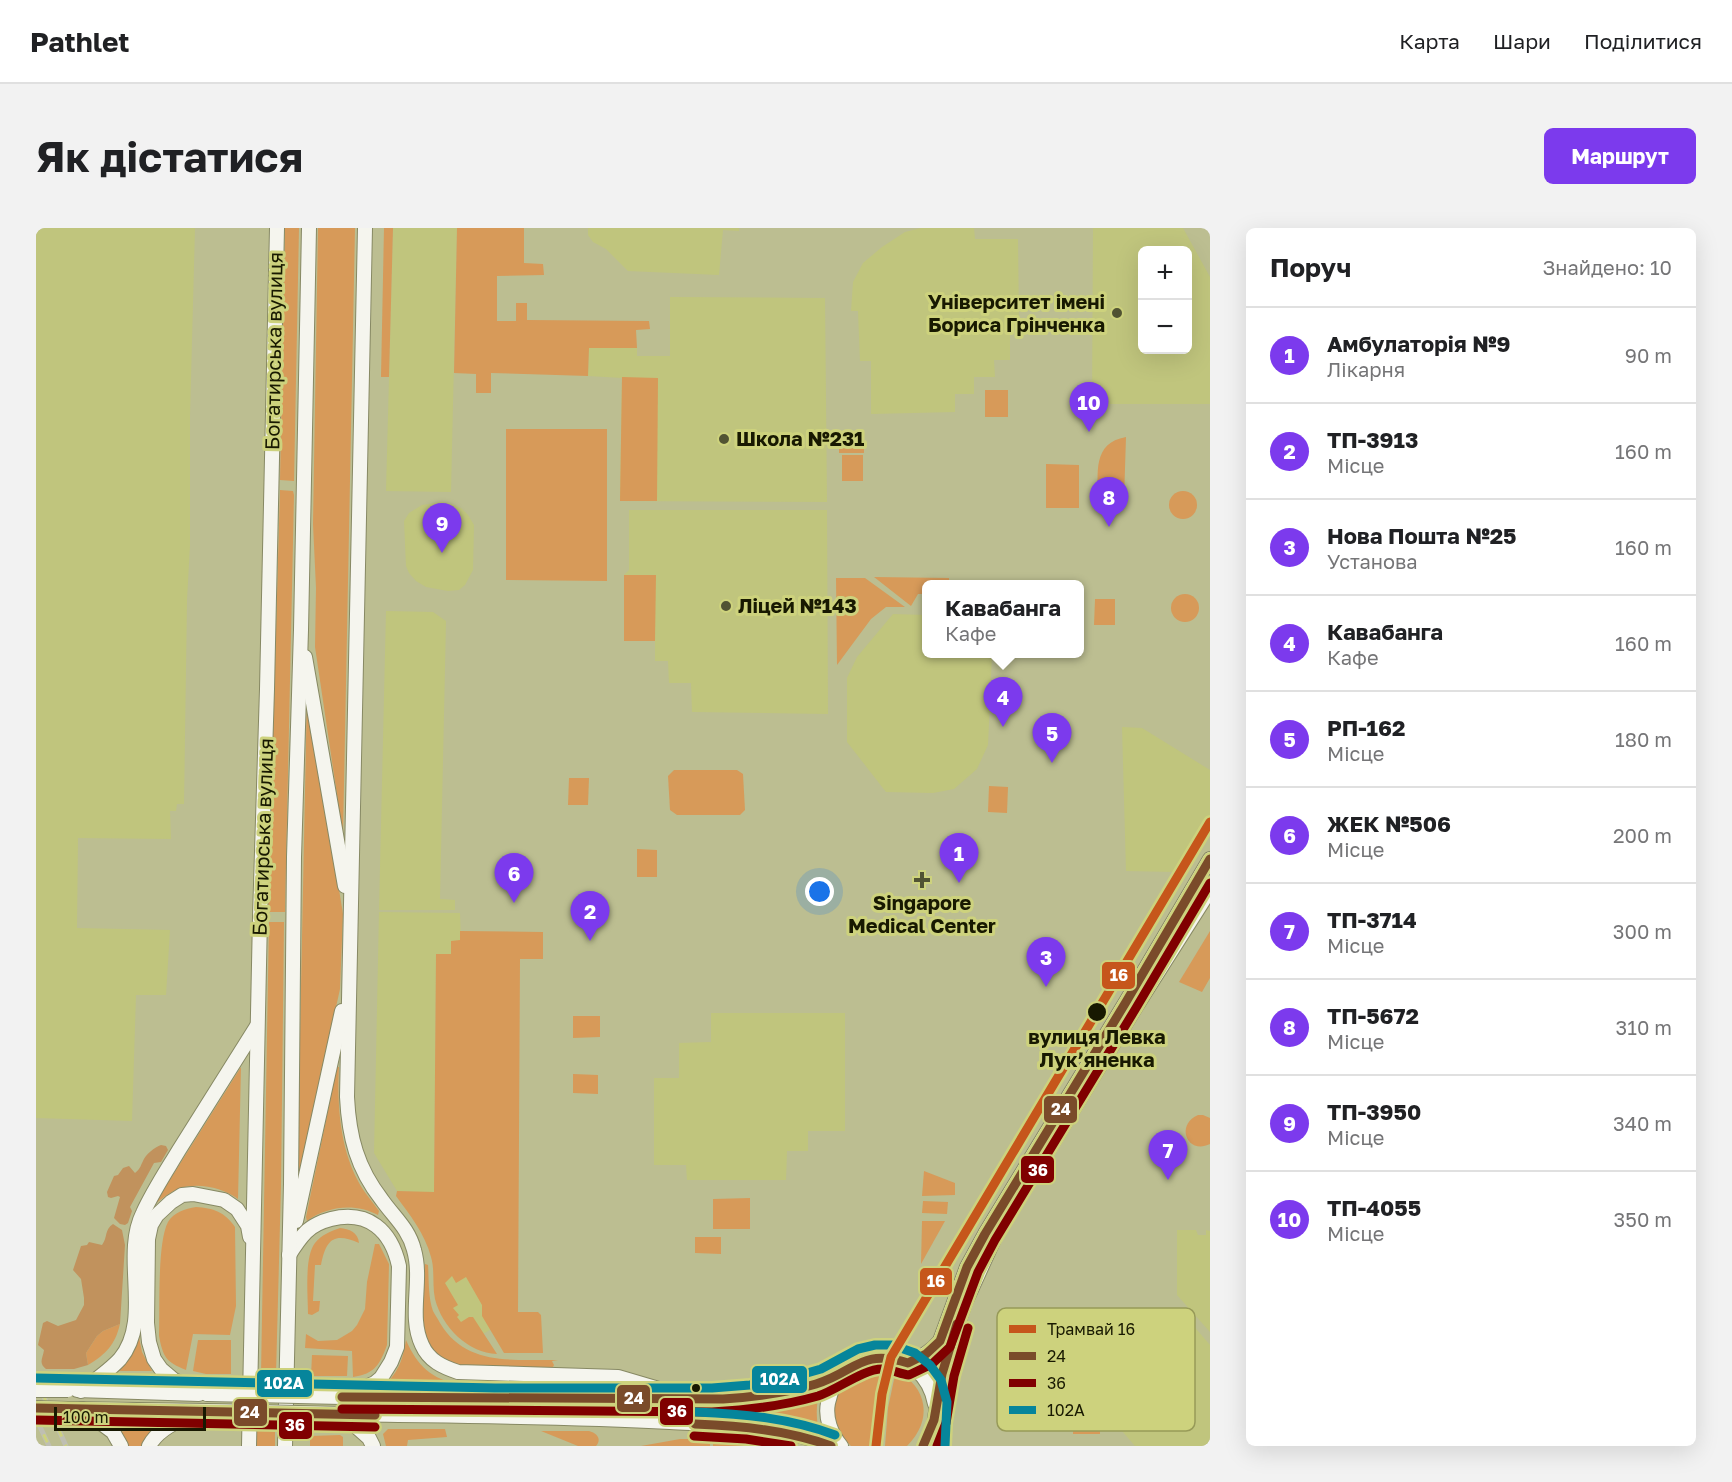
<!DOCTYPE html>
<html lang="uk">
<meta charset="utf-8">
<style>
body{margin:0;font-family:"Golos Text",sans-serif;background:#f2f2f2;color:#202124}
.controls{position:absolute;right:18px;top:18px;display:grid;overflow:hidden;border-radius:9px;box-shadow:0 6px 24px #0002}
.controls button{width:54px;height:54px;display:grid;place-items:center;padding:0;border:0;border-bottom:2px solid #e0e0e0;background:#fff;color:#202124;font:30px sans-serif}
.scale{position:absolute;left:18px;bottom:15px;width:152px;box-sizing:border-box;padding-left:6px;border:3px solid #181901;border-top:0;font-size:16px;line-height:21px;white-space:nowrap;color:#181901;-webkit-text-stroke:4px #cdd27d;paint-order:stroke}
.you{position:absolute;left:784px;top:664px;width:21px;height:21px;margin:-15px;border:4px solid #fff;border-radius:50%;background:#1a73e8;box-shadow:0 0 0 9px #1a73e833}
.badge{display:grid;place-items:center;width:39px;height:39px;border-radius:50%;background:#7c3aed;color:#fff;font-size:20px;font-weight:700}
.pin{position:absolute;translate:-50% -50px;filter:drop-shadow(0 2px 3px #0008)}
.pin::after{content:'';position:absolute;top:32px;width:21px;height:18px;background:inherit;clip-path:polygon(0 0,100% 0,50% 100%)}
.popup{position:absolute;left:886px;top:352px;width:162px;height:78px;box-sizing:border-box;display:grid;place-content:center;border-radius:9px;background:#fff;filter:drop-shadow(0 2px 4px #0005);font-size:20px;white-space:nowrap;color:#757577}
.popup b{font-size:22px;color:#202124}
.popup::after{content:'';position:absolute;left:50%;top:100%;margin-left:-12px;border:12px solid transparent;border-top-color:#fff}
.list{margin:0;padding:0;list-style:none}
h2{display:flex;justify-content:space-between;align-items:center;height:78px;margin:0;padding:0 24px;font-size:26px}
h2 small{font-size:20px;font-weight:400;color:#757577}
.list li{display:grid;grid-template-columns:39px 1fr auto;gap:18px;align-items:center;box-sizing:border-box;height:96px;padding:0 24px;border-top:2px solid #e0e0e0}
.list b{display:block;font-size:22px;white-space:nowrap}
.list p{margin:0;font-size:20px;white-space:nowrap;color:#757577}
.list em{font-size:20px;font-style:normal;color:#757577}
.map{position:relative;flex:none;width:1174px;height:1218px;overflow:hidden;border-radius:9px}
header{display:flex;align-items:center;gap:36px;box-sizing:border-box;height:84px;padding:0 30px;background:#fff;border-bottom:2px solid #e0e0e0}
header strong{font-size:28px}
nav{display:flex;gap:33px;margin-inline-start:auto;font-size:21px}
.intro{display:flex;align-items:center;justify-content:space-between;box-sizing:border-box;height:144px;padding:0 36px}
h1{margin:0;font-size:42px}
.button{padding:15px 27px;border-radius:9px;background:#7c3aed;color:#fff;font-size:21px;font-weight:700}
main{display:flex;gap:36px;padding:0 36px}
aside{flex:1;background:#fff;border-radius:9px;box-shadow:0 6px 24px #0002}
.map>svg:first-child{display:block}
.built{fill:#c0c57d;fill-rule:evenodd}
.green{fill:#d79a59}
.forest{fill:#c1925d}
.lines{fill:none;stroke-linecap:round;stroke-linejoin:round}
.major-casing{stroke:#878964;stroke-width:16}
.major{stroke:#f5f5ee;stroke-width:14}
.rail-casing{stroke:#bfbfb2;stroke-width:5}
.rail{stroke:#cdd27d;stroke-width:3;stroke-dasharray:9;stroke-linecap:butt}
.major-bridge-casing{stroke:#878964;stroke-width:16;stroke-linecap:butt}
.major-bridge{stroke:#f5f5ee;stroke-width:14}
.bus-1-casing{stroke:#cdd27d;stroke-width:14}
.bus-2-casing{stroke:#cdd27d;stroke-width:14}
.bus-3-casing{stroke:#cdd27d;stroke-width:14}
.bus-1{stroke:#7a4b2a;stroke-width:9}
.bus-2{stroke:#800000;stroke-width:9}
.bus-3{stroke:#06859b;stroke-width:9}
.tram-1-casing{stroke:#cdd27d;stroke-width:14}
.tram-1{stroke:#c6561b;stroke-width:9}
.poi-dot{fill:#515333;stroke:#cdd27d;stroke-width:2}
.stop-dot{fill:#181901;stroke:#cdd27d;stroke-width:2}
.labels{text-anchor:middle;stroke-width:6;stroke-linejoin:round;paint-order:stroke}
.poi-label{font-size:20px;font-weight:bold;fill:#181901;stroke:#cdd27d;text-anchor:start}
.street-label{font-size:20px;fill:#181901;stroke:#cdd27d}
.stop-label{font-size:20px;font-weight:bold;fill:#181901;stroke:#cdd27d}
.key{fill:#cdd27d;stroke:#979a58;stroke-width:1.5}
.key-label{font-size:16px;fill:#181901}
.line-badge{stroke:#cdd27d;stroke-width:2}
.badge-label{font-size:16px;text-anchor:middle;font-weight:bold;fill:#fff}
</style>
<header>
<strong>Pathlet</strong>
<nav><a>Карта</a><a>Шари</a><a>Поділитися</a></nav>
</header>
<div class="intro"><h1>Як дістатися</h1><a class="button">Маршрут</a></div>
<main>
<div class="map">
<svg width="1174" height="1218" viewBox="0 0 1174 1218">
<rect width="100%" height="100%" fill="#bcbe91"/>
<g class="built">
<polygon points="0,0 159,0 154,188 154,317 151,372 148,576 141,576 140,583 134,583 135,611 42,610 41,700 134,702 130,767 100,767 96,893 0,890"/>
<polygon points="357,0 421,0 415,264 350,263"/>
<polygon points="552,0 703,0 703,3 687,2 683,47 592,43 570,21 557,14 552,7"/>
<polygon points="885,0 938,0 939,11 982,11 983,96 974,96 974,132 958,132 959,149 938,149 938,166 919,166 919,184 835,186 835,133 824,133 822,83 815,83 817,54 827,35 846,19 869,4"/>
<path d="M 1057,0 L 1147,0 L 1174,49 L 1174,176 L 1056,176 ZM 1106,22 L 1152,22 L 1152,122 L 1106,122 Z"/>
<polygon points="634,69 789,70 791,274 584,273 586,150 552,148 553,120 601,120 601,128 634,128"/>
<polygon points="406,274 415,276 425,280 432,287 438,297 437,342 429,357 423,362 412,363 390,359 380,353 373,345 370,338 368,293 373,285 386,277"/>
<polygon points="593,282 791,282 792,486 656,484 655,455 633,455 632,433 619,433 619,413 588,413 588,347 593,342"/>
<polygon points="350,383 397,384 410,393 404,671 419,672 419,682 343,682"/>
<polygon points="857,386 890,387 890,426 956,426 952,517 941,541 918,561 897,565 850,564 811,514 811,450 821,429"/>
<polygon points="1086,499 1106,500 1174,542 1174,586 1139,644 1090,643"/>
<polygon points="343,684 424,685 425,713 415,726 400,727 398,965 361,963 338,925"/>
<polygon points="675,785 809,785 809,903 772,903 772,923 751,923 750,952 651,952 650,937 618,937 618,850 643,850 643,815 675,814"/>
<polygon points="1141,1002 1160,1002 1162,1007 1170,1007 1170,1002 1174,1003 1174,1104 1141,1067"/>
<polygon points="411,1021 460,1090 454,1102 436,1112 405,1085"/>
<polygon points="1081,1080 1142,1080 1174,1117 1174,1218 1099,1218 1080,1196"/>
</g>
<g class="green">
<polygon points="249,0 263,0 258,253 244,252"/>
<polygon points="282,0 319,0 307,607 279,419 280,360 277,296"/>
<polygon points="348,0 357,0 353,149 345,149"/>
<polygon points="421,0 488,0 488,35 507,36 508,47 461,48 461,93 480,93 480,75 491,75 491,92 613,93 614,101 600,102 601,120 553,120 552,148 455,145 455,165 440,165 440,146 418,145"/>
<polygon points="586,149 622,150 621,273 584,273"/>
<rect x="949" y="162" width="23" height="27"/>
<polygon points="470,201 571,201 571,353 470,352"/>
<rect x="803" y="205" width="25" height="20"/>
<path d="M 1090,209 L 1088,272 L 1062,272 C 1062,245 1056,215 1090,209 Z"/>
<rect x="806" y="227" width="21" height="26"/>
<polygon points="1010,236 1043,237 1043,280 1010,280"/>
<polygon points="244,262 257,263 258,267 249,684 232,684"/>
<circle cx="1147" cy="277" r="14"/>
<polygon points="588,347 620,347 619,413 588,413"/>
<polygon points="838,349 913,350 913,356 890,356 890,366 882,366 875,378"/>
<polygon points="800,350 829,350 869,379 850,379 835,391 801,437"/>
<circle cx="1149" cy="380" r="14"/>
<polygon points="1059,371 1079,371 1079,397 1058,397"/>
<polygon points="271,466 307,686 304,761 261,956"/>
<polygon points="638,542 701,542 707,546 709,582 704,587 641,587 634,582 632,548"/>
<polygon points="533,550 553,550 552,577 532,577"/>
<polygon points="953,558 972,559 971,585 952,584"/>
<polygon points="601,621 621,622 621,649 601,649"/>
<polygon points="233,694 248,694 245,958 240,1146 225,1146"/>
<path d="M 424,703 L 507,704 L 507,731 L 484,731 L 482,1084 L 502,1084 L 505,1087 L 507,1125 L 468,1125 L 446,1088 L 446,1077 L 430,1049 L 420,1055 L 416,1048 L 409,1055 L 422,1077 L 417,1080 L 423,1087 L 421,1089 L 425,1094 L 433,1089 L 437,1089 L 461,1126 C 432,1125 406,1099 399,1071 C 396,1057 399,1042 395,1029 C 389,1006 374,987 360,968 L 361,963 L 398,964 L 400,726 L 415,726 L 415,713 L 424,712 Z"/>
<polygon points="1174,703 1174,750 1166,764 1143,754"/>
<polygon points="537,788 564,788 564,809 537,810"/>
<path d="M 205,839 L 202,971 C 186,959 160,954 142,961 C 133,965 125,971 118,977 Z"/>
<path d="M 301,839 L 303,839 C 301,877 304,919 322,953 C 327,963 336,973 343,983 L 342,987 C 319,975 292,978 271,993 L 270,989 Z"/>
<polygon points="537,846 562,847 562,866 537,865"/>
<path d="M 1162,887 L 1167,887 L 1174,890 L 1174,916 C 1151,927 1139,897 1162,887 Z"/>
<polygon points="888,943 919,955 919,967 886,968"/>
<polygon points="714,970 714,1001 677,1001 677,971"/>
<polygon points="887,973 912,974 911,986 886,985"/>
<path d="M 160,979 C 177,980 189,984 199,999 L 200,1078 L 194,1107 L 157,1106 L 150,1142 C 130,1134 127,1129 123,1108 C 124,1082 121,1015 132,994 C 138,984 149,981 160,979 Z"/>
<polygon points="886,993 909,993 885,1036"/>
<path d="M 304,1000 C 313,1001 322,1004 323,1015 C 298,1004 290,1011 285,1037 L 279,1037 L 277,1073 L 284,1073 L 283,1083 L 276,1087 L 272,1086 C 272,1068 268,1029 279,1015 C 285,1007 295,1003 304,1000 Z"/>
<polygon points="659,1009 685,1009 685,1026 659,1025"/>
<path d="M 339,1016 L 343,1016 L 353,1036 L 351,1117 C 344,1136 339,1146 317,1149 L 316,1123 L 269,1120 L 270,1106 L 282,1113 L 301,1112 L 316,1103 L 321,1097 L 329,1081 L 331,1054 Z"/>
<path d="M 389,1036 L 392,1037 C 393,1051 392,1069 397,1083 C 399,1087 402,1091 404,1095 C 430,1139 478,1131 522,1132 L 516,1133 L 518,1137 L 516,1141 C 490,1141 431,1145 410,1134 C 402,1129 392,1120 390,1110 C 384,1088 388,1059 389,1036 Z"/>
<polygon points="1065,1085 1078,1085 1077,1133 1064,1133"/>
<path d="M 84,1096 C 79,1117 70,1126 52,1137 L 50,1125 L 61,1108 L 67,1103 Z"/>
<polygon points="101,1109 103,1109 106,1124 116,1143 79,1143"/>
<polygon points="162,1112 195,1112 195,1146 170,1146 157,1143"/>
<path d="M 370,1112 C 382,1139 395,1150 423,1157 L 349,1157 C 363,1143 367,1131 370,1112 Z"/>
<polygon points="276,1127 312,1128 311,1148 275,1148"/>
<path d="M 838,1139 L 849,1139 L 839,1178 L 836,1218 L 815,1218 C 786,1187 797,1149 838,1139 Z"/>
<path d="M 860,1142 C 892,1160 897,1192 871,1218 L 849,1218 L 852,1180 Z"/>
<polygon points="1038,1159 1064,1159 1064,1206 1037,1206"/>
<path d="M 783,1165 C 780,1179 780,1190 783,1203 L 782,1204 L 730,1193 L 679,1188 L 679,1179 L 743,1175 Z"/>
<polygon points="352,1201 409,1201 411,1209 372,1212 371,1218 350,1218 347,1206"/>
<polygon points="99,1202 117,1203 106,1218 89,1218 81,1204"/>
<rect x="220" y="1202" width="19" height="16"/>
<path d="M 505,1203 L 553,1203 C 561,1205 566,1211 560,1218 L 542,1218 Z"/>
<polygon points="304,1207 307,1209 307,1218 274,1218 274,1208"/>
<polygon points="644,1211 674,1211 674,1218 605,1218"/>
<polygon points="677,1211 700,1212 708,1218 677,1218"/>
<polygon points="724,1211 742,1213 761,1218 724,1218"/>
</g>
<g class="forest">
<path d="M 125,917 L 130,918 L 132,922 L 125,934 L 118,935 L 94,979 L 96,983 L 92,995 L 89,997 L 84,996 L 78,990 L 84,969 L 82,968 L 75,970 L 72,969 L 71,964 L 78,948 L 82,947 L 87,940 L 93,938 L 99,945 C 104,941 104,939 107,933 C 109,927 119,919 125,917 Z"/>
<path d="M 77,996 L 86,1002 L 89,1017 L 84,1096 L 67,1103 L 61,1108 L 50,1125 L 52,1137 L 38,1141 L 10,1141 C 2,1135 7,1130 8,1122 L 2,1117 L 7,1095 L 11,1093 L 22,1098 L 40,1092 L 48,1077 L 48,1070 L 45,1051 L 37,1042 L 45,1018 L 51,1017 L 53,1014 L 66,1017 C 72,1009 68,1002 77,996 Z"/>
</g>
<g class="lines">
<g class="major-casing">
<g id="major">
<path d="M 329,0 L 311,869 C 313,909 321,940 346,972 C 358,989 373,1001 378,1022 C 387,1053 372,1088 386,1117 C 393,1133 407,1139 422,1144 L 582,1149 L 660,1172"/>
<polyline points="269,429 309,658"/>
<polyline points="260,993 306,783"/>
<path d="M 253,1027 C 258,1019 263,1011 270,1004 C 276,998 287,993 295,991 C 332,982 355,1002 363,1038 L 361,1119 L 355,1134 L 345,1150 L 339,1155 L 314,1166"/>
<path d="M 872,1135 C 885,1129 895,1124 904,1113 L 931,1039 L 949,1006 L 1090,774 L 1174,631"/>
<polyline points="41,1162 163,1166"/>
<path d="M 45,1163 C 58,1153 73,1143 84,1131 C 117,1091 85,1029 107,985 C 117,963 131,942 143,922 C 169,880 195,839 221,798"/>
<polyline points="171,1166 138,1152 125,1141 118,1131 113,1114 111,1095 112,1011 115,997 121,987 135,974 146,967 157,966 188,972 201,981 212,998 214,1009"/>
<path d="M 306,1169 L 676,1172 C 714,1169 753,1166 788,1153 C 797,1149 805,1144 813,1139"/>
<polyline points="32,1181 171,1183"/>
<polyline points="46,1181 77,1204 85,1218"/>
<path d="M 306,1186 C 415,1188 525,1188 634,1194 C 688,1197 744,1197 795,1218"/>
<polyline points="306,1186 333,1210 337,1218"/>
<path d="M 113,1218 C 122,1201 142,1192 160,1186"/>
<polyline points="213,1218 224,689 231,461 241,0"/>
<polyline points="249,1218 255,956 258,629 265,402 273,0"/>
<path d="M 805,1218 C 795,1206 789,1190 792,1175 C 804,1113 888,1114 899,1176"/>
<polyline points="897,1218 899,1190 907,1145 916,1112 929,1075 959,1009 1099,780 1174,662"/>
</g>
</g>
<use href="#major" class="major"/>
<g class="rail-casing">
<g id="rail">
<polyline points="0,1151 30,1218"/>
<polyline points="0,1190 13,1218"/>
</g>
</g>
<use href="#rail" class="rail"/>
<g class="major-bridge-casing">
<g id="major-bridge">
<polyline points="0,1162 32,1162"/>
<polyline points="171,1166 306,1169"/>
<polyline points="0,1180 32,1181"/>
<polyline points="171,1183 306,1186"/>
</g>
</g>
<use href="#major-bridge" class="major-bridge"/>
<g class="bus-1-casing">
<g id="bus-1">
<path d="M 306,1169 L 687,1171 C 718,1169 750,1165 780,1156 C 820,1144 824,1120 872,1135 L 890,1126 L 904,1113 L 931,1039 L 949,1006 L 1090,774 L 1174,631"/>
<polyline points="0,1180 339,1187"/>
<path d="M 659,1196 C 706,1198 751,1202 795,1218"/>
<polyline points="887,1218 898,1192 906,1146 921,1096"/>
</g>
</g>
<g class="bus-2-casing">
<g id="bus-2">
<path d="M 306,1181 L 676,1184 C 712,1182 747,1178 782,1168 C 801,1162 827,1141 846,1141 C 855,1141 864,1146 873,1147 L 896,1136 L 914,1119 L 942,1044 L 959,1012 L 1100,780 L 1174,655"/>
<polyline points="0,1192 339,1199"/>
<polyline points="658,1208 710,1211 755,1218"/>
<polyline points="901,1218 910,1195 918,1148 932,1100"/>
</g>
</g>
<g class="bus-3-casing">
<g id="bus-3">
<polyline points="0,1150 459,1160 676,1160 714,1157 757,1149 785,1141 822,1121 839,1117 856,1117 879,1125 894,1137 905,1152 911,1174 909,1218"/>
<path d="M 660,1184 C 708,1186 754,1190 799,1207"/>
</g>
</g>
<use href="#bus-1" class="bus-1"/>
<use href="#bus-2" class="bus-2"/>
<use href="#bus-3" class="bus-3"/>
<g class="tram-1-casing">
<polyline id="tram-1" points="840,1218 846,1166 855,1129 1174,594"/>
</g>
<use href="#tram-1" class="tram-1"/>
</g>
<g class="poi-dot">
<circle cx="1081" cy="85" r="6"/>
<circle cx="688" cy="211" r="6"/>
<circle cx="690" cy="378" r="6"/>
<path d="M883 643h6v6h6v6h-6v6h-6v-6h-6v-6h6z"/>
</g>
<g class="stop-dot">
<circle cx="1061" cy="784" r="10"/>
<circle cx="660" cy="1160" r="5"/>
</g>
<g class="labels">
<g class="poi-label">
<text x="1069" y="81" text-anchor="end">Університет імені<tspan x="1069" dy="23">Бориса Грінченка</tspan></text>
<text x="700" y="218">Школа №231</text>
<text x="702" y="385">Ліцей №143</text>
<text x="886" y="682" text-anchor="middle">Singapore<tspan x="886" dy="23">Medical Center</tspan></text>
</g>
<g class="street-label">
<text transform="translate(238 123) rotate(-89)" y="7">Богатирська вулиця</text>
<text transform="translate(227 609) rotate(-88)" y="7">Богатирська вулиця</text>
</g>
<g class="stop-label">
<text x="1061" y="816">вулиця Левка<tspan x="1061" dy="23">Лукʼяненка</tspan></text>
</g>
</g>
<rect x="961" y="1080" width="198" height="123" rx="9" class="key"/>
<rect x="973" y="1097" width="27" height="8" fill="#c6561b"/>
<rect x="973" y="1124" width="27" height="8" fill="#7a4b2a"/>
<rect x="973" y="1151" width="27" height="8" fill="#800000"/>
<rect x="973" y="1178" width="27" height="8" fill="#06859b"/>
<g class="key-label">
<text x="1011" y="1107">Трамвай 16</text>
<text x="1011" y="1134">24</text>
<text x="1011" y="1161">36</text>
<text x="1011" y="1188">102А</text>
</g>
<g class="line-badge">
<rect x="1065" y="733" width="35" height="29" rx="6" fill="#c6561b"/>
<rect x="1007" y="867" width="35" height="29" rx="6" fill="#7a4b2a"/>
<rect x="984" y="927" width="35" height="29" rx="6" fill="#800000"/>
<rect x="883" y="1039" width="34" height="29" rx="6" fill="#c6561b"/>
<rect x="715" y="1137" width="57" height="29" rx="6" fill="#06859b"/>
<rect x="220" y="1141" width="57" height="29" rx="6" fill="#06859b"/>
<rect x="580" y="1156" width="35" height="29" rx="6" fill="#7a4b2a"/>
<rect x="623" y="1169" width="35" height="29" rx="6" fill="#800000"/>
<rect x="197" y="1170" width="35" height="29" rx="6" fill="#7a4b2a"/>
<rect x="242" y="1183" width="35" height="29" rx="6" fill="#800000"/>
</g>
<g class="badge-label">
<text x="1083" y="753">16</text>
<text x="1025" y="887">24</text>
<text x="1002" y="948">36</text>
<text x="900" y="1059">16</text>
<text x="744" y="1157">102А</text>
<text x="248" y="1161">102А</text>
<text x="598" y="1176">24</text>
<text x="641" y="1189">36</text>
<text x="214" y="1190">24</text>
<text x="259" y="1203">36</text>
</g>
</svg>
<div class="controls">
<button>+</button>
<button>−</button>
</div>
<div class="scale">100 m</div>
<div class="you"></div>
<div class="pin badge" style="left:923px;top:655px">1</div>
<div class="pin badge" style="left:554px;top:713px">2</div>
<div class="pin badge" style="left:1010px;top:759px">3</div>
<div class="pin badge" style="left:967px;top:499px">4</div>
<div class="popup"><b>Кавабанга</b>Кафе</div>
<div class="pin badge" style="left:1016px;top:535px">5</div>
<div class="pin badge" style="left:478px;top:675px">6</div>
<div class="pin badge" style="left:1132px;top:952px">7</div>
<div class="pin badge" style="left:1073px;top:299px">8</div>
<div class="pin badge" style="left:406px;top:325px">9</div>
<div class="pin badge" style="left:1053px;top:204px">10</div>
</div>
<aside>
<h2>Поруч<small>Знайдено: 10</small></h2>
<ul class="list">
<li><span class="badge">1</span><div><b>Амбулаторія №9</b><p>Лікарня</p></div><em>90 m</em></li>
<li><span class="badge">2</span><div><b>ТП-3913</b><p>Місце</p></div><em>160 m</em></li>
<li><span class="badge">3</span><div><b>Нова Пошта №25</b><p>Установа</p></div><em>160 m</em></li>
<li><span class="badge">4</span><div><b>Кавабанга</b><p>Кафе</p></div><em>160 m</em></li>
<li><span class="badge">5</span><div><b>РП-162</b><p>Місце</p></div><em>180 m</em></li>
<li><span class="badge">6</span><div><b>ЖЕК №506</b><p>Місце</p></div><em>200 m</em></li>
<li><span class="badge">7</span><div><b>ТП-3714</b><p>Місце</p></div><em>300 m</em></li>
<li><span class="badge">8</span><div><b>ТП-5672</b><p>Місце</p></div><em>310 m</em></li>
<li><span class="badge">9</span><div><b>ТП-3950</b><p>Місце</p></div><em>340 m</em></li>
<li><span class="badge">10</span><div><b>ТП-4055</b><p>Місце</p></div><em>350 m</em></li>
</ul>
</aside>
</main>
